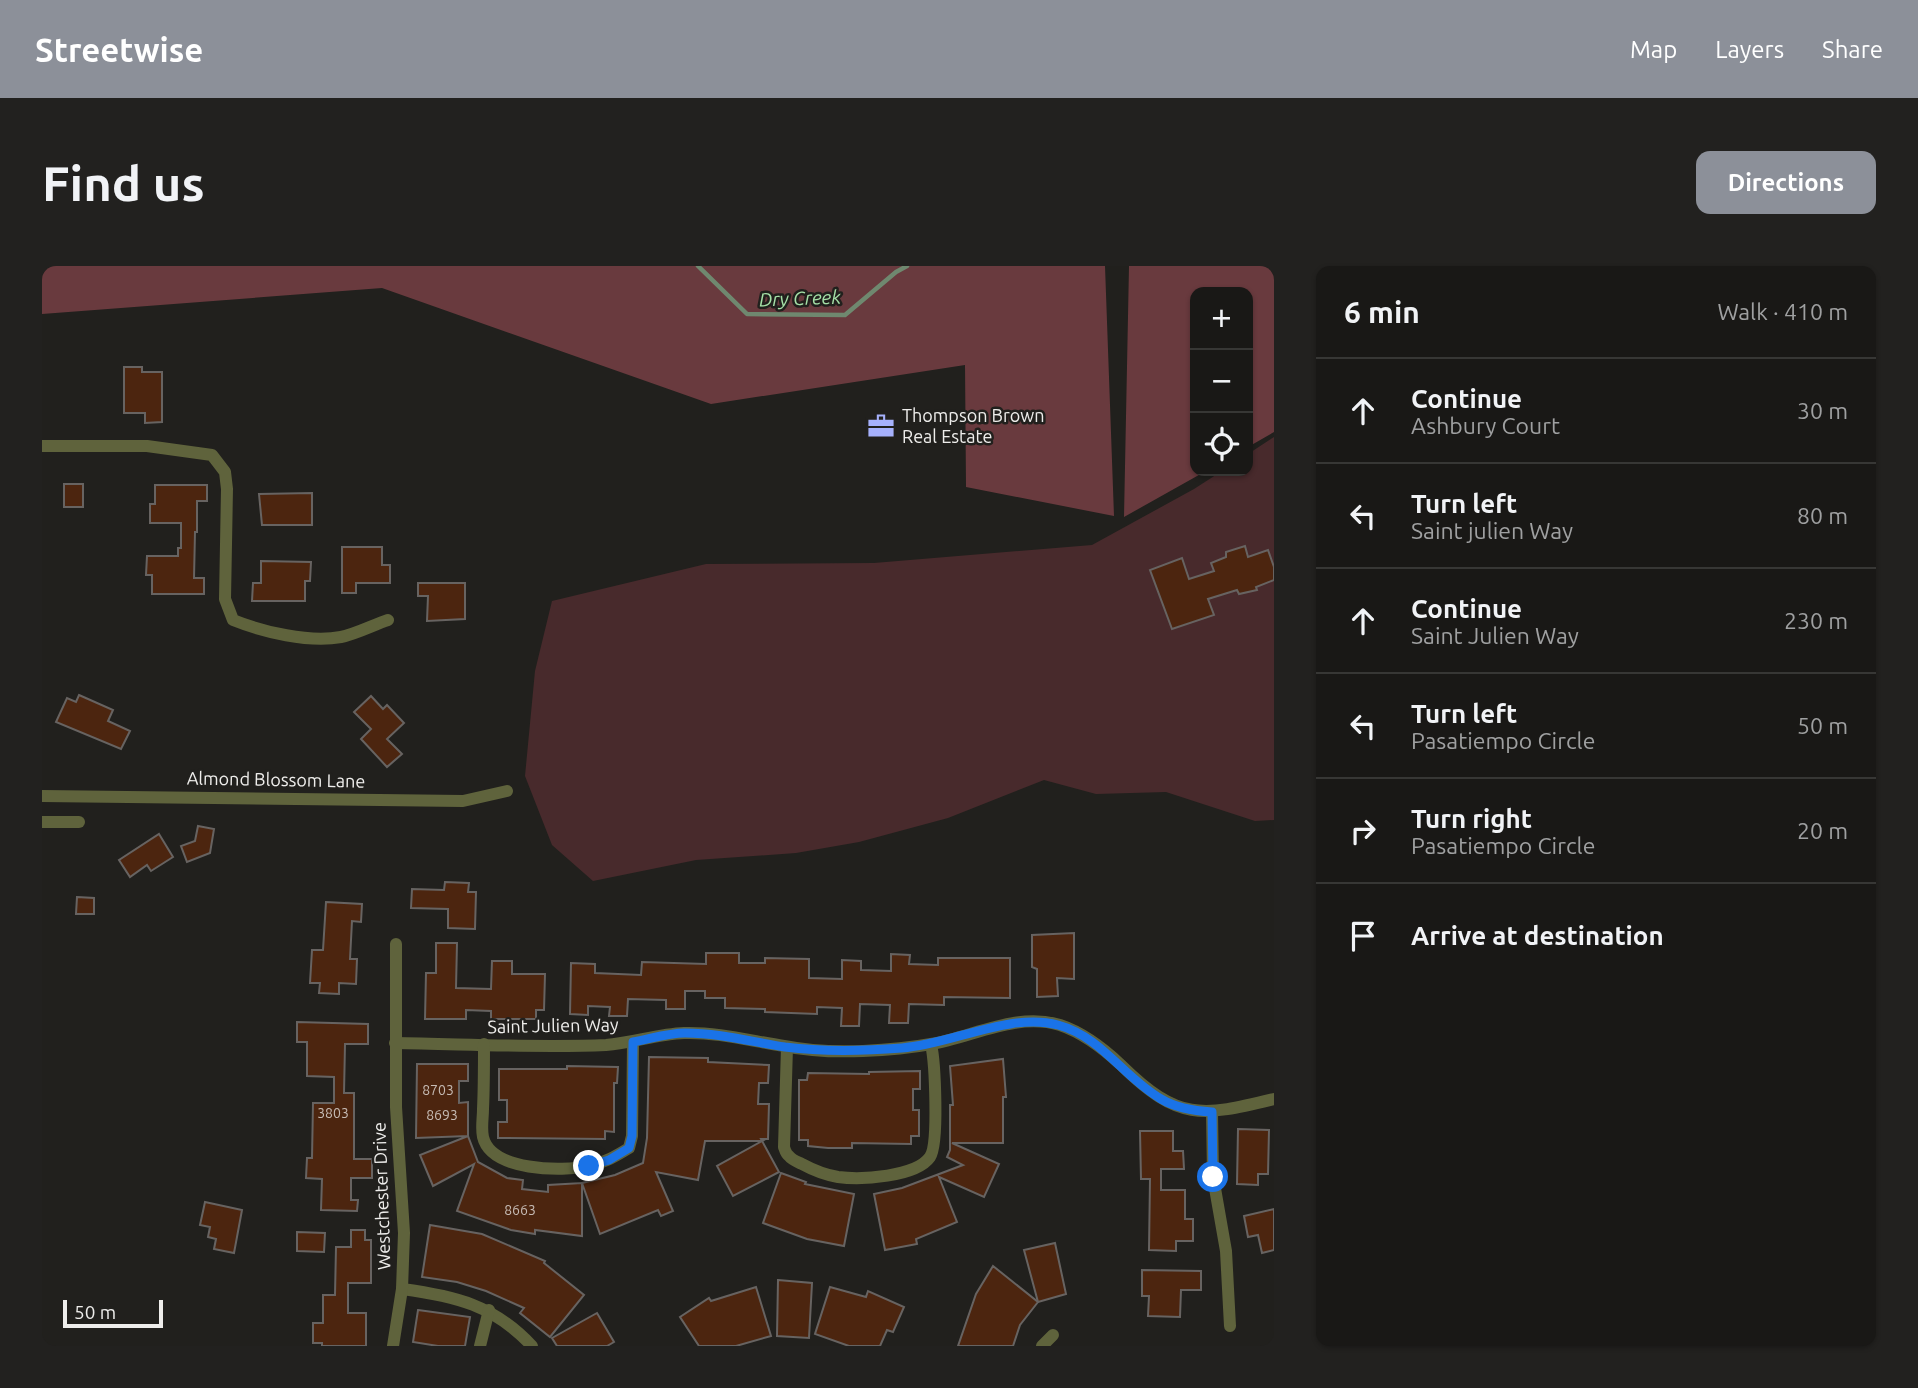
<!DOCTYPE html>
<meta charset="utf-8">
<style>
body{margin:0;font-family:Ubuntu,sans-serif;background:#22211f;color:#f1f3f6}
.controls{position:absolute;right:21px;top:21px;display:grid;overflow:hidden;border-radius:14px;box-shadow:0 2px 5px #0004}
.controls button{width:63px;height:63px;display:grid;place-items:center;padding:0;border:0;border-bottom:2px solid #373735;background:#191816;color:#f1f3f6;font:35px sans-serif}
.scale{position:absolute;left:21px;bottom:18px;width:100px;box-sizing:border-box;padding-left:7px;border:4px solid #eeedeb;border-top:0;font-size:19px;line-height:24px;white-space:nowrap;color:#eeedeb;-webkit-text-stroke:5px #21201d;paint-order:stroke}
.stop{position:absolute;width:21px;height:21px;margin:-16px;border:5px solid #1a73e8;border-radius:50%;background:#fff}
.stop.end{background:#1a73e8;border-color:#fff;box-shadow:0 2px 7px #0008}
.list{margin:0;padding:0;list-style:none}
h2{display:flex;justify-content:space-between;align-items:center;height:91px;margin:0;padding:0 28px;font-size:30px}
h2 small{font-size:23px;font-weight:400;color:#9fa0a1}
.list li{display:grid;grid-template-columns:46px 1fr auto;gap:21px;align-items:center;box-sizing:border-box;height:105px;padding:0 28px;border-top:2px solid #373735}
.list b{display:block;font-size:26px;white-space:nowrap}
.list p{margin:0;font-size:23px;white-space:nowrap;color:#9fa0a1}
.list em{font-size:23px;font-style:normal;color:#9fa0a1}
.icon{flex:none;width:38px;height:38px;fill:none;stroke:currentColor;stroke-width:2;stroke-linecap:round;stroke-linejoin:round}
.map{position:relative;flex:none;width:1232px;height:1080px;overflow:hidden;border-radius:14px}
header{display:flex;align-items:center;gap:42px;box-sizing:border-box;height:98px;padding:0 35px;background:#8c9099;color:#fff}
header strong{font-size:33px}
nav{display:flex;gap:38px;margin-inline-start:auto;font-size:24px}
.intro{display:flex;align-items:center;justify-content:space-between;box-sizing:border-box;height:168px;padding:0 42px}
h1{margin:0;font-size:49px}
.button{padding:18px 32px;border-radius:14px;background:#8c9099;color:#fff;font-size:24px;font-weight:700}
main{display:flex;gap:42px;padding:0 42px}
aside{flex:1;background:#191816;border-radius:14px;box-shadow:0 2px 5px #0004}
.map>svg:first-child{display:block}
.green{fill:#482a2c}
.forest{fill:#693a3e}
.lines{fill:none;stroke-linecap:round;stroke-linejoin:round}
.stream{stroke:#6f886f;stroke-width:4.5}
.building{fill:#4c250f;stroke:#676361;stroke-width:2}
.minor{stroke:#5f633c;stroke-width:12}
.route{stroke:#1a73e8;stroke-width:9}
.labels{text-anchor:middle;stroke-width:5;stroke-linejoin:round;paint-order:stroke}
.number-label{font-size:14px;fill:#c6bbb4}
.poi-label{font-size:18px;fill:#eeedeb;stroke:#21201d;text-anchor:start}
.street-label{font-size:18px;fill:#eeedeb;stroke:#21201d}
.water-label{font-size:19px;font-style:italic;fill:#a5e0a7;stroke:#21201d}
</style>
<header>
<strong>Streetwise</strong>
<nav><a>Map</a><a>Layers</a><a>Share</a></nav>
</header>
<div class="intro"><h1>Find us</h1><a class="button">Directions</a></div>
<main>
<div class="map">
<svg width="1232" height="1080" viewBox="0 0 1232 1080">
<rect width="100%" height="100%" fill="#21201d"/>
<polygon class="green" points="1232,171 1232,554 1213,555 1124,526 1054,528 1002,514 906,552 817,576 754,587 654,594 551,615 510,579 483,510 493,405 510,335 664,298 832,297 1050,279 1152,223 1180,205 1206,205 1206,188"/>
<g class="forest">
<polygon points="0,0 1063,0 1072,250 924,221 923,99 669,138 340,22 0,48"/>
<polygon points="1087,0 1232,0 1232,166 1206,181 1206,26 1153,26 1153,205 1164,205 1082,251"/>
</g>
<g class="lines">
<polyline class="stream" points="656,0 705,48 803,49 854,6 865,0"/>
</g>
<g class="building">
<polygon points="82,101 100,101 100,106 120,106 120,156 103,157 103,147 82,147"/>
<rect x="22" y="218" width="19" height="23"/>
<polygon points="113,219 165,219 165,235 155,235 155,266 153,266 152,312 162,312 162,328 110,328 110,309 104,309 105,290 136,290 136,282 139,282 139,257 108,257 108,238 113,238"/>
<polygon points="270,227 270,259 220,259 217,228"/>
<polygon points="1203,280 1206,291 1226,284 1232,301 1232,314 1214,321 1215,324 1197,328 1195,324 1166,333 1172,349 1130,363 1108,304 1140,292 1147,313 1172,305 1169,297 1184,291 1184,286"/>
<polygon points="300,281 340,281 340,299 348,299 348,317 314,317 314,327 300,327"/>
<polygon points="219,295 269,296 268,315 263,315 263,335 210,335 211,317 219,317"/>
<polygon points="376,317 423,317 423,353 385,355 386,330 376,330"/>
<polygon points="37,429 71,444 66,455 88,465 79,483 14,456 25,432 34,436"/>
<polygon points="329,430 341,443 345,439 362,457 345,473 360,488 345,501 319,473 329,463 312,446"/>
<polygon points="156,560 172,563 168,587 145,596 139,580 153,575"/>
<polygon points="117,568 131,591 109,605 105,599 88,611 77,594"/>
<polygon points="403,616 427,617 426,626 434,626 433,663 406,662 406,643 369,642 370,623 402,624"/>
<polygon points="35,631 52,632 52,648 34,648"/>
<polygon points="284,636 320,638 319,656 310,655 308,693 315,693 314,718 297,717 297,728 277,727 278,717 268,717 270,684 281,684"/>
<polygon points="1032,667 1032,713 1015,712 1016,730 995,731 995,703 990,701 990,669"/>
<polygon points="394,677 415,677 414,722 449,723 450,695 470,695 470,708 503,708 502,744 494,744 494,753 449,753 449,745 424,744 424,753 383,753 384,707 394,707"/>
<polygon points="664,687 697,687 697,697 723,697 723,692 767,693 767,712 800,713 800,694 819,695 819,704 849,705 849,688 868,689 867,698 896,699 896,692 968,692 968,732 902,731 902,739 867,738 866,757 847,757 848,739 818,738 817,760 799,760 800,742 775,741 775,748 723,746 723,743 683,742 683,732 663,732 663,725 643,725 643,743 624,743 624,734 586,733 585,750 567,750 568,741 546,740 546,749 528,748 529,697 553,698 553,707 599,709 600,696 664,698"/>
<polygon points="255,756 326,758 326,778 303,778 302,827 312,827 312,893 330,893 330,912 309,912 309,934 316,934 315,945 279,944 280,913 264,912 265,892 270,892 271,837 292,837 292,811 265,810 265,776 255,776"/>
<polygon points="607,791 666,792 666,796 727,799 726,817 717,817 716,838 727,838 726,873 719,873 737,906 691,930 675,900 720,875 663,875 656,914 614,906 631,945 619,950 616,944 558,968 540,917 573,909 601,897 605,872"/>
<polygon points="961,793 964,831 961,831 961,877 910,877 957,898 942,931 897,911 915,956 874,973 875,978 843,984 832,928 860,922 921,899 905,891 908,884 908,839 911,839 908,800"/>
<polygon points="375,798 426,798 426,815 417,815 417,837 426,836 426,870 436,896 465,912 481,914 480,923 506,926 506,919 540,917 540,970 493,964 493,968 469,964 415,945 432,898 391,920 378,889 426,870 374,872"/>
<polygon points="525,800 576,801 575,817 572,817 572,866 563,865 563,873 456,872 456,856 465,856 465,834 457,834 457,803 525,803"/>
<polygon points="878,805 878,823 871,823 871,844 877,844 877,870 869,870 869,878 810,877 810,882 786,882 766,880 766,874 757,874 757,814 765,814 766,807 827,808 827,806"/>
<polygon points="1196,863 1227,864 1226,908 1216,908 1216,919 1195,918"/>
<polygon points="1098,865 1131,865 1131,885 1141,885 1142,903 1119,903 1119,924 1143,924 1143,953 1151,953 1151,975 1134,975 1134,985 1107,984 1108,913 1099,913"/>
<polygon points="739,907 764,916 763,918 812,928 802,980 765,973 721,957"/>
<polygon points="163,936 200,944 192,987 172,983 174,973 166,971 168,961 158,959"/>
<polygon points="1232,943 1232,984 1220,987 1216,969 1206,971 1202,950"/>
<polygon points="388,959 440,968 503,995 502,997 542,1029 508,1071 478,1047 482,1042 444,1025 415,1016 380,1011"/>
<polygon points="309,964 323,964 323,974 329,974 329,1017 306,1017 306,1047 324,1047 324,1080 280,1080 280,1077 271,1077 271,1057 281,1057 281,1029 293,1029 294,981 309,981"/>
<polygon points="255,966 283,967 282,986 255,985"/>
<polygon points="1013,977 1024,1028 996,1036 982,984"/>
<polygon points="951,1000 996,1036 978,1059 971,1080 916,1080 934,1028"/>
<polygon points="1100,1004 1159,1005 1159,1024 1139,1024 1138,1051 1106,1050 1107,1030 1100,1030"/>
<polygon points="736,1014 770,1017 767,1072 735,1070"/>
<polygon points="714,1021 729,1070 694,1080 657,1080 638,1051 667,1032 669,1035"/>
<polygon points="788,1021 824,1031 826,1025 862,1041 851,1066 845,1064 838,1080 807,1080 773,1068"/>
<polygon points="376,1044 428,1051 423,1080 396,1080 371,1076"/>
<polygon points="555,1047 572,1076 565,1080 515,1080 510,1072"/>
</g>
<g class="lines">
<g class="minor">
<path d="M 0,180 L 105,180 L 170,189 L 183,206 L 185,223 L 183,333 L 191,354 C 221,366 267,377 299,371 C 314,368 331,359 346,354"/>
<polyline points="0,530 421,535 465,525"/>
<polyline points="0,556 37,556"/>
<path d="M 353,777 C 423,778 494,782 564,779 C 590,777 616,768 642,767 C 676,766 709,775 742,780 C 767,785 795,786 821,785 C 843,784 867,782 889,778 C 931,771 974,746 1018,759 C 1042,767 1061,782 1079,799 C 1136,855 1159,851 1232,833"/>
<path d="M 442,778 C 442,800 442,822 441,843 C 441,852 439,862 441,871 C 449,905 520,906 547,900 C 562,897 574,890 587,882 L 590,870 L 591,776"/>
<path d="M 745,781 L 742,881 C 743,884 744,888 747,890 C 750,894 756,896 760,898 C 771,904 784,909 796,911 C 819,914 874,911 888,891 C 897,878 893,796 889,778"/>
<polyline points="1170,846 1171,911 1184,985 1188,1060"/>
<path d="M 360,1023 C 413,1030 452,1039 490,1080"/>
<polyline points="351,1080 360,1023 362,967 354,841 354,678"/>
<polyline points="438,1080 447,1044"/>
<polyline points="1000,1080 1011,1069"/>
</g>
</g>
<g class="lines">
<path class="route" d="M 547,900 L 567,894 L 587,882 L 590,870 L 591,776 C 608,773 626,767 643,767 C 678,767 710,776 743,781 C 782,786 821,785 860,782 C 911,778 968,746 1016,759 C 1060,771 1081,811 1119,833 C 1134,842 1152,845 1170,846 L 1171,911"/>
</g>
<defs>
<g id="office-bare" transform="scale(2.1)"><path d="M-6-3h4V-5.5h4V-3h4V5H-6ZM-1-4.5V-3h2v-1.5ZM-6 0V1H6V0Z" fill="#a6b1fc" stroke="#21201d" stroke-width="2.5" paint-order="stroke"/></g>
</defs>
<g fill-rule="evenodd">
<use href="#office-bare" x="839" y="160"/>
</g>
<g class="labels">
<g class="number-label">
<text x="396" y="829">8703</text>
<text x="291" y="852">3803</text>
<text x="400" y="854">8693</text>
<text x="478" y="949">8663</text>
</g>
<g class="poi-label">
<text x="860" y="156">Thompson Brown<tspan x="860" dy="21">Real Estate</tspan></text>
</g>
<g class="street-label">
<text transform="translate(234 514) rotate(1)" y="6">Almond Blossom Lane</text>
<text transform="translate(511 760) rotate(-1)" y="6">Saint Julien Way</text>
<text transform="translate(340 930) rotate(-92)" y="6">Westchester Drive</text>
</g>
<g class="water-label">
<text transform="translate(758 32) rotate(-2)" y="7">Dry Creek</text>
</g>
</g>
</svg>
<div class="controls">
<button>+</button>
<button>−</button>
<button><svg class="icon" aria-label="locate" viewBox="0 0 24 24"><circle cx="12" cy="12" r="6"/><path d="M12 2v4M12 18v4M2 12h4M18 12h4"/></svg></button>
</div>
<div class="scale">50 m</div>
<div class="stop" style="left:1171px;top:911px"></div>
<div class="stop end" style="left:547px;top:900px"></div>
</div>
<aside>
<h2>6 min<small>Walk · 410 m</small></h2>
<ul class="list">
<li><svg class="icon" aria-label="ahead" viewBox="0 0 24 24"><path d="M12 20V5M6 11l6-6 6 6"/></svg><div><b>Continue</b><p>Ashbury Court</p></div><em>30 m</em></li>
<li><svg class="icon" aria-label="left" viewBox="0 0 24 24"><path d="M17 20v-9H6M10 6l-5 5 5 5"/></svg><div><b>Turn left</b><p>Saint julien Way</p></div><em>80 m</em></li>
<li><svg class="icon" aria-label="ahead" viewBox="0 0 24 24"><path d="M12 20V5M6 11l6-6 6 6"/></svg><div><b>Continue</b><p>Saint Julien Way</p></div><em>230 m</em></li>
<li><svg class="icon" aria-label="left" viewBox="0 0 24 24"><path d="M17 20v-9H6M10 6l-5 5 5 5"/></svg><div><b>Turn left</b><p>Pasatiempo Circle</p></div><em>50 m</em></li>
<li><svg class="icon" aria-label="right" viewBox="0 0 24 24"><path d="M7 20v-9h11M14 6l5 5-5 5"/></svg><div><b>Turn right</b><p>Pasatiempo Circle</p></div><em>20 m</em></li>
<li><svg class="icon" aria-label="arrive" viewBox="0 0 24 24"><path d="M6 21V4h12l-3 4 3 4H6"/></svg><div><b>Arrive at destination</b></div></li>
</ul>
</aside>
</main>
